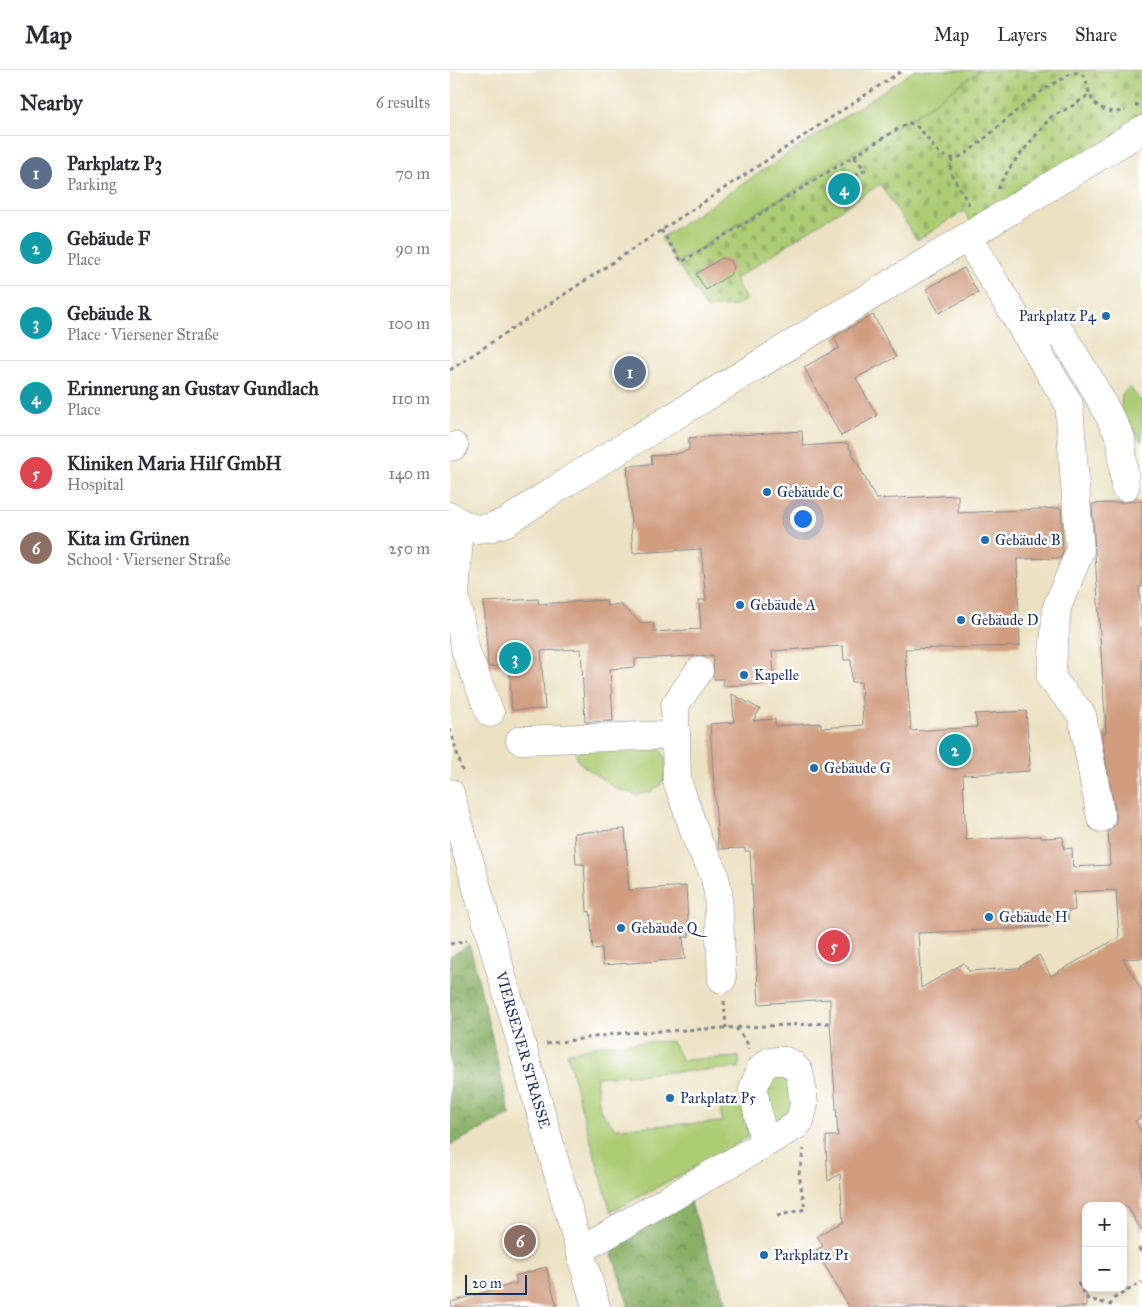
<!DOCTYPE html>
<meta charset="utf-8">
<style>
body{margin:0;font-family:"IM FELL Great Primer",serif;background:#f2f2f3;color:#2b2b33}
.controls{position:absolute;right:15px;bottom:15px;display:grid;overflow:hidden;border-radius:10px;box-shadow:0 2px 8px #0003}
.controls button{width:45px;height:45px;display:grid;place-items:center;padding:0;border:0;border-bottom:1px solid #e1e1e2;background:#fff;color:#2b2b33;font:25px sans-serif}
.scale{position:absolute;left:15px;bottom:12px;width:62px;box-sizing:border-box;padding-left:5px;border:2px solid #1b2f5e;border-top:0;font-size:14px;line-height:18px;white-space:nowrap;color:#1b2f5e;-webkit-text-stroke:4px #fff;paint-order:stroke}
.you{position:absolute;left:352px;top:448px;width:18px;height:18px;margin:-12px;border:4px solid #fff;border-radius:50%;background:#1a73e8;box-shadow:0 0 0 8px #1a73e833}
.badge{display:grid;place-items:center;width:32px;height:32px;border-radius:50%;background:#111827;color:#fff;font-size:16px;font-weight:700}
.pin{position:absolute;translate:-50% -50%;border:2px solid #fff;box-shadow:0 1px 5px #0006}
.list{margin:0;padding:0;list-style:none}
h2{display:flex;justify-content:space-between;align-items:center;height:65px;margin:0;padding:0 20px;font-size:21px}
h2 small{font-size:16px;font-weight:400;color:#7c7c81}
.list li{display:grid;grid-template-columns:32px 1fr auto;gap:15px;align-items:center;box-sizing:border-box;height:75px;padding:0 20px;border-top:1px solid #e1e1e2}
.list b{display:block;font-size:19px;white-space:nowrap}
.list p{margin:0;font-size:16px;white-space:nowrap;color:#7c7c81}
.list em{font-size:16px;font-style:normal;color:#7c7c81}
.map{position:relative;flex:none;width:692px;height:1237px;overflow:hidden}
header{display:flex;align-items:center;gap:30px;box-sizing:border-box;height:70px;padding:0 25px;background:#fff;border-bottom:1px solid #e1e1e2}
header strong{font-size:24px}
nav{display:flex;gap:28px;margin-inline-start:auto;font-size:18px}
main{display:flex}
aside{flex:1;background:#fff}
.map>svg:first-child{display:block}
.grass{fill:#adcd75;stroke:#647e6a}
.forest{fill:url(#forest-crowns);stroke:#527062}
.cemetery{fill:url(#cemetery-stones);stroke:#647e6a}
.building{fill:#d09d7f;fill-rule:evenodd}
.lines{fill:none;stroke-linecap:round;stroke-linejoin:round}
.minor-casing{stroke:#848890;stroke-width:29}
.major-casing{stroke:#848890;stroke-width:29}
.path{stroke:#848890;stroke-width:3;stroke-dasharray:4 4;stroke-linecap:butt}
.minor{stroke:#fff;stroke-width:28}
.major{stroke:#fff;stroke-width:28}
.poi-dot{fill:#1f6fb2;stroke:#fff;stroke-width:2}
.labels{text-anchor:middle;stroke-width:5;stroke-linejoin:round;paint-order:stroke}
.poi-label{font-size:15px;fill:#1b2f5e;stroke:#fff;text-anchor:start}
.street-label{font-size:15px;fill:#1b2f5e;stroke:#fff}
</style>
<header>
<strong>Map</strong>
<nav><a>Map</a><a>Layers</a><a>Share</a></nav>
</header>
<main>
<aside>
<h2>Nearby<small>6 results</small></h2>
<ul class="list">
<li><span class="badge" style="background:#5c6f8a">1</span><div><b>Parkplatz P3</b><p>Parking</p></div><em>70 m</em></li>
<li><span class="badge" style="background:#0f9aa8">2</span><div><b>Gebäude F</b><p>Place</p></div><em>90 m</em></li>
<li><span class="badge" style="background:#0f9aa8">3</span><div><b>Gebäude R</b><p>Place · Viersener Straße</p></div><em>100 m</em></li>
<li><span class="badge" style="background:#0f9aa8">4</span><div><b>Erinnerung an Gustav Gundlach</b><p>Place</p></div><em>110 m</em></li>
<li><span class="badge" style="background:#e0444e">5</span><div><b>Kliniken Maria Hilf GmbH</b><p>Hospital</p></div><em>140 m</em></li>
<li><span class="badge" style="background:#8d6e63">6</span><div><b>Kita im Grünen</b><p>School · Viersener Straße</p></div><em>250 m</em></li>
</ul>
</aside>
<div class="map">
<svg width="692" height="1237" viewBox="0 0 692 1237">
<defs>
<pattern id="forest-crowns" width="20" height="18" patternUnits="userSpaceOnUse" patternTransform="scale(1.25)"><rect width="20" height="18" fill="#8ab066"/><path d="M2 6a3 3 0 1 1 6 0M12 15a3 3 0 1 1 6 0" fill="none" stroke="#709057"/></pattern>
<pattern id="cemetery-stones" width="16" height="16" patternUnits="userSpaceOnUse" patternTransform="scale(1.25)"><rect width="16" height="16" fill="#adcd75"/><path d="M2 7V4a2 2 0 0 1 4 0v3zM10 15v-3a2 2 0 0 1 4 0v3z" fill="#94b068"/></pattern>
</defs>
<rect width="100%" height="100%" fill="#fff"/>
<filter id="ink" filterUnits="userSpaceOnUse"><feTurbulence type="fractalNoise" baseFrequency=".02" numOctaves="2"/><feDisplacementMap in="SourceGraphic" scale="10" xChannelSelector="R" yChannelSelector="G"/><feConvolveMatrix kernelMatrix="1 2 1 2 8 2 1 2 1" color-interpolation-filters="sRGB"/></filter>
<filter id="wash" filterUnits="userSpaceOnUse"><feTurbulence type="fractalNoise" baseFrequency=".0096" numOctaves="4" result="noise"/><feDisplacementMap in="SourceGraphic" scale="20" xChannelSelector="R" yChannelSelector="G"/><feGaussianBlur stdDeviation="1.12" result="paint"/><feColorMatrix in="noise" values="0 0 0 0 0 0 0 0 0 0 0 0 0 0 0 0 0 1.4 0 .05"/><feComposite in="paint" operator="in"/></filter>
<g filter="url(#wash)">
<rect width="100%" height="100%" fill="#ece2c2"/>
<g class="grass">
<polygon points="465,0 530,0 475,39 341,123 286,155 227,193 211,168"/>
<polygon points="680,317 690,331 692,330 692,372 671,339 672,324"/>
<polygon points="129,676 210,678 216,690 216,703 211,714 201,722 187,725 167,719 132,695 128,691 126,683"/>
<polygon points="222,971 232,990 289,987 289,998 146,1007 150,1040 165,1058 272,1052 270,1036 293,1035 297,1041 298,1067 257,1091 161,1142 131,1037 117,983 154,974"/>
<polygon points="321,999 341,1004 345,1037 325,1058 313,1021"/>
</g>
<g class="forest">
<polygon points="19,875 23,887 60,1045 0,1075 0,886"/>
<polygon points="240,1131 278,1237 179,1237 161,1180"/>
</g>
<polygon class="cemetery" points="530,0 692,0 692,51 523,156 514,141 467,170 430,114 285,209 296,230 284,236 256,238 227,193 286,155 341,123 393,88 475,39"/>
<g id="blocks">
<g class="building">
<polygon points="272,188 281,191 284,197 281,204 256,220 246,204"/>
<polygon points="514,198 528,223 489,243 476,219"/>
<polygon points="423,245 446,287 406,308 427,346 391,366 354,297 389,278 384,267"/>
<path d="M 352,361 L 353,376 L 397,373 L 426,429 L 508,425 L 508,443 L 611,438 L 613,482 L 610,488 L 567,489 L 570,576 L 455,579 L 461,661 L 527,657 L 525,644 L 576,641 L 580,695 L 579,695 L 579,701 L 513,705 L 516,770 L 591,766 L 591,768 L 613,767 L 614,779 L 622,778 L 623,797 L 660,795 L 658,761 L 661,760 L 666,754 L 666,746 L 652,669 L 652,663 L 656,663 L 642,434 L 692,431 L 692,517 L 689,517 L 692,561 L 692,888 L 673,889 L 692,921 L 692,1047 L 685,1051 L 692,1063 L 692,1161 L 677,1136 L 636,1136 L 636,1237 L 399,1237 L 366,1180 L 373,1176 L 367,1166 L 393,1152 L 390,1104 L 378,1111 L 376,1077 L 376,1066 L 388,1066 L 380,953 L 380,929 L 309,934 L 300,781 L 295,781 L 295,778 L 269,779 L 268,776 L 260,654 L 284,652 L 282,624 L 310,639 L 303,651 L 325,649 L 325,656 L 371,653 L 371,658 L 413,655 L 411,612 L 402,612 L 401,590 L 394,590 L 393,576 L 322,581 L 324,604 L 316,605 L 316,614 L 273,616 L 273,609 L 264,609 L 263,585 L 185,589 L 185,597 L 160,599 L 163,651 L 135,652 L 131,579 L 91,581 L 95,639 L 62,640 L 59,595 L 39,597 L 38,595 L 34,532 L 88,529 L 89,534 L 156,530 L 156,536 L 170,534 L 191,553 L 203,552 L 204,562 L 251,559 L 249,530 L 256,530 L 251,479 L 183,483 L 177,396 L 202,394 L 201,386 L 226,384 L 239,380 L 239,368 ZM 666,820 L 669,867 L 601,906 L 589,885 L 568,898 L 519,901 L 514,893 L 471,918 L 468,863 L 597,857 L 597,854 L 618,853 L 618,841 L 625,840 L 624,822 Z"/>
<polygon points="175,759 179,820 236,816 239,867 233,867 235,889 153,895 152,878 143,879 140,841 137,842 134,794 126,794 124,763"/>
<polygon points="96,1197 107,1237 2,1237 1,1232 67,1213 65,1206"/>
</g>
</g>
</g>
<g filter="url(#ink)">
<use href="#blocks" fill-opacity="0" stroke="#848890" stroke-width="1"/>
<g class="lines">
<g class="minor-casing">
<g id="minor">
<polyline points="517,167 619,334 630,481 607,537 601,608 632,645 651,748"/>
<polyline points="575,263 611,263 641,312 671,368 675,417"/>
<polyline points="0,377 4,376"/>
<polyline points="0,446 7,451 25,459 39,458 56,452 120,410 692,60"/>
<polyline points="7,451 8,481 5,526 16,582 40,643"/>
<polyline points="249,601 225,635 227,710 248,772 264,803 268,823 272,909"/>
<polyline points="70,670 226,665"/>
<polyline points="130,1178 148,1170 345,1056 350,1051 354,1034 351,1011 349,1002 343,995 335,991 326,991 319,992 311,999 303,1019 314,1073"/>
</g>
</g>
<g class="major-casing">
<polyline id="major" points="0,723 146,1237"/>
</g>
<g class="path">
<polyline points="685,36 692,33"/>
<polyline points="502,88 500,102 521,138"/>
<polyline points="392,115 415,100 404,86"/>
<polyline points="548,119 552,110 563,93 601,47 624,35 640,24"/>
<path d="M 211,160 L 232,192 L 451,57 L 459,53 C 478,57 481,87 502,88 C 512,89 520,80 528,74 C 555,52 579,27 610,10 C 614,8 619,4 624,3 C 627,2 631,4 634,6 C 637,11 637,16 639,22 C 644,39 659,44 675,41"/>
<polyline points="0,300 453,0"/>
<polyline points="0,659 13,703"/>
<polyline points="0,874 17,870"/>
<polyline points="274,931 276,958"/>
<polyline points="286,958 297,973 298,979"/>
<polyline points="96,974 172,963 380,953"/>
<polyline points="327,1146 355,1139 349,1104 354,1079"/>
<polyline points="689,1178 692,1184"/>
<polyline points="628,1213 638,1229 661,1235"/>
<polyline points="673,1213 678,1221"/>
<polyline points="660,1236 663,1229 692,1212"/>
</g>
<use href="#minor" class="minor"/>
<use href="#major" class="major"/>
</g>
</g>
<g class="poi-dot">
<circle cx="656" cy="246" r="5"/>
<circle cx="317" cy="422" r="5"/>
<circle cx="535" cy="470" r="5"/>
<circle cx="290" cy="535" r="5"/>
<circle cx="511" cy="550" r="5"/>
<circle cx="294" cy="605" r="5"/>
<circle cx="364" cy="698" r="5"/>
<circle cx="539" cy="847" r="5"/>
<circle cx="171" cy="858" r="5"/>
<circle cx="220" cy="1028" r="5"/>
<circle cx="314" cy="1185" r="5"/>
</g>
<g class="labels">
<g class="poi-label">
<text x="646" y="251" text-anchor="end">Parkplatz P4</text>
<text x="327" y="427">Gebäude C</text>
<text x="545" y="475">Gebäude B</text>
<text x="300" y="540">Gebäude A</text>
<text x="521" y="555">Gebäude D</text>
<text x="304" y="610">Kapelle</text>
<text x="374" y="703">Gebäude G</text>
<text x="549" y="852">Gebäude H</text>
<text x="181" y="863">Gebäude Q</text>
<text x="230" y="1033">Parkplatz P5</text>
<text x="324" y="1190">Parkplatz P1</text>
</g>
<g class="street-label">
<text transform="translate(73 980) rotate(74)" y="5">VIERSENER STRASSE</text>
</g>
</g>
</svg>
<div class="controls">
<button>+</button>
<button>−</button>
</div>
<div class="scale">20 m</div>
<div class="you"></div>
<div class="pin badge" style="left:180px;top:302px;background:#5c6f8a">1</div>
<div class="pin badge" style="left:505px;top:680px;background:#0f9aa8">2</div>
<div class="pin badge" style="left:65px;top:588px;background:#0f9aa8">3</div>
<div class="pin badge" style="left:394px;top:119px;background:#0f9aa8">4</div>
<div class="pin badge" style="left:384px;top:876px;background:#e0444e">5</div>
<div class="pin badge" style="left:70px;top:1171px;background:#8d6e63">6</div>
</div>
</main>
